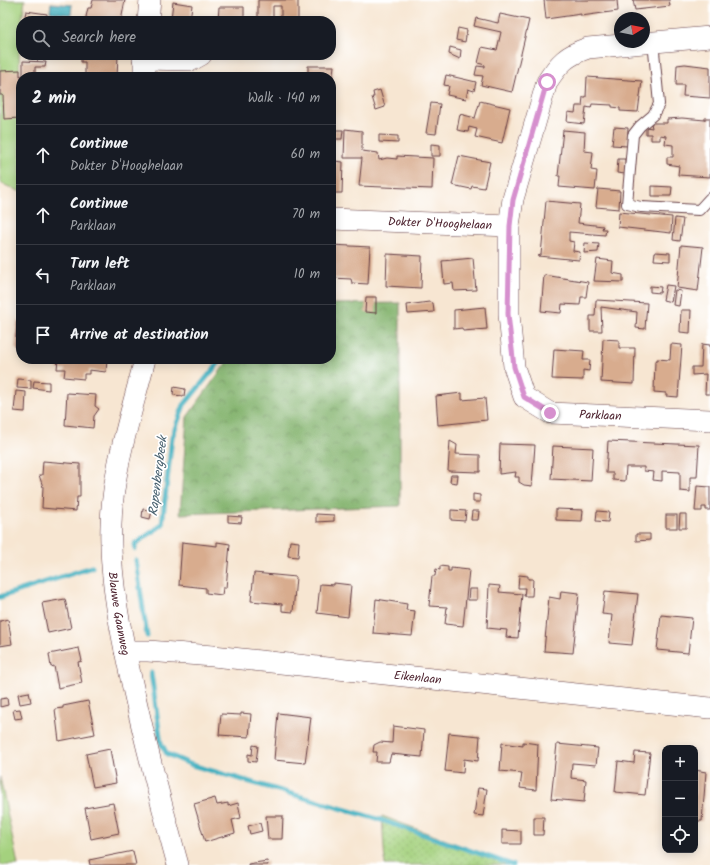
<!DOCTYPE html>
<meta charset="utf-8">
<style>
body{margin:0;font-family:Kalam,sans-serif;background:#242831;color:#f1f3f6}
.controls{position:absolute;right:12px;bottom:12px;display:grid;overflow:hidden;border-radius:8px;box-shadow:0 2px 10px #0003}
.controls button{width:36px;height:36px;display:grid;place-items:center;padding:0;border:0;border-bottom:1px solid #363941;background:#171b24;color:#f1f3f6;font:20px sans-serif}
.compass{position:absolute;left:614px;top:12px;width:36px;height:36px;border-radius:50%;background:#171b24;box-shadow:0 2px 10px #0003;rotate:80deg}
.stop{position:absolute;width:12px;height:12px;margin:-9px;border:3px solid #d690ce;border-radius:50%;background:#fff}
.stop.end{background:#d690ce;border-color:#fff;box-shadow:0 1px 4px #0008}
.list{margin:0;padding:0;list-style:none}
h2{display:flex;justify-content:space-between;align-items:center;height:52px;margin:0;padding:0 16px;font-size:17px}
h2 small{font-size:13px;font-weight:400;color:#9ea1a6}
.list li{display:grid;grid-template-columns:26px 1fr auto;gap:12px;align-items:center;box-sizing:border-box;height:60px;padding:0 16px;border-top:1px solid #363941}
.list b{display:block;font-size:15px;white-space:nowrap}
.list p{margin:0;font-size:13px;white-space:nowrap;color:#9ea1a6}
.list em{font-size:13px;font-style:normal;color:#9ea1a6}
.icon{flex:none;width:22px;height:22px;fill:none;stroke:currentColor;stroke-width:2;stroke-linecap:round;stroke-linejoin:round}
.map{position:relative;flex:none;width:710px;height:865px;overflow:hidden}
.search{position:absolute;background:#171b24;box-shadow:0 2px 10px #0003;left:16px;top:16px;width:320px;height:44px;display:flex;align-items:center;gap:10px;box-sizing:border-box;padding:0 14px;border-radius:16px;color:#9ea1a6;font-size:15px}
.panel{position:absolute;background:#171b24;box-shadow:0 2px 10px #0003;left:16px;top:72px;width:320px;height:292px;border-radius:16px}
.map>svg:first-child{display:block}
.grass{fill:#a4d17e;stroke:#777854}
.forest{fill:url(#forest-crowns);stroke:#66694c}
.park{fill:url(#park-dots);stroke:#777854}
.water{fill:#43b0c0;stroke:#466876}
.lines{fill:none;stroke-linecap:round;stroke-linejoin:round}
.stream{stroke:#43b0c0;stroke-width:5}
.building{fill:#d8ac8e}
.service-casing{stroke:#643d44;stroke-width:12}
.minor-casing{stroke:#643d44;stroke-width:22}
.service{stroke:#fff;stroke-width:10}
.minor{stroke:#fff;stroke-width:21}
.route{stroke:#d690ce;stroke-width:5}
.labels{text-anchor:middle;stroke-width:3.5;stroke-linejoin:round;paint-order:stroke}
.street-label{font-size:12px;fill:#4a1f2b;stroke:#fff}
.water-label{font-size:13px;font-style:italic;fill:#47606e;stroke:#fff}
</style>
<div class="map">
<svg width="710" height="865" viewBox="0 0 710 865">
<defs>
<pattern id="forest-crowns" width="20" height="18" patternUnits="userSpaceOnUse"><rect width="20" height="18" fill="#83b36d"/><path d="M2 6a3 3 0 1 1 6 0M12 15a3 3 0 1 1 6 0" fill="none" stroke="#6d915a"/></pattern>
<pattern id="park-dots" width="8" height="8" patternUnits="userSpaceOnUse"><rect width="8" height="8" fill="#a4d17e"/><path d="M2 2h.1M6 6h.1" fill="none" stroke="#8fb36d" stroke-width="1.8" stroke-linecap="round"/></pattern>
</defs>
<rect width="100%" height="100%" fill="#fff"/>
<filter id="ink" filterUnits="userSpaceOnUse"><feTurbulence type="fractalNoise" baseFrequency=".025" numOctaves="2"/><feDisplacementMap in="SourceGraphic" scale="8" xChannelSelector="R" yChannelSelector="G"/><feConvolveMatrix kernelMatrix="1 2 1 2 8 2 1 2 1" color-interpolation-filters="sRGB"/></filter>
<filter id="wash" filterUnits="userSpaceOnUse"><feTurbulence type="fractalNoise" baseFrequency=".012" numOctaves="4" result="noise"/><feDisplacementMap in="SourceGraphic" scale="16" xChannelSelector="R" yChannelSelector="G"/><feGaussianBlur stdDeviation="0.9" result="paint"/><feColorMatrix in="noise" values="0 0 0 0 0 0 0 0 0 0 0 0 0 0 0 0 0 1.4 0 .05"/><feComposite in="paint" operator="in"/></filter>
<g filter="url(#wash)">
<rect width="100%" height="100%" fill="#f7e6d2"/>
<g class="grass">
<polygon points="0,0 25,0 19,39 21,192 0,183"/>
<polygon points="0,777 18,865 0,865"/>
</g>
<polygon class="forest" points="400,303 400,506 180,514 187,417 229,359 331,359 331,304"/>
<polygon class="park" points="382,816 513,865 385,865"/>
<polygon class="water" points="51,3 72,5 71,15 50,12"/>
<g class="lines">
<g class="stream">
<polyline points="135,549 135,544 162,525 172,437 184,405 222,359"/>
<polyline points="136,560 147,636"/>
<polyline points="0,597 92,567"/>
<polyline points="151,673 161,743 167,754 192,765 381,820 513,865"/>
</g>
</g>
<g id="blocks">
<g class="building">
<polygon points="93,0 125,0 121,21 88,19 86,17 88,8 91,8"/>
<polygon points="258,0 298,0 298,21 281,21 281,6 273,6 273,21 258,20"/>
<polygon points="544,0 617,0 618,11 581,16 581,14 546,19"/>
<polygon points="633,0 669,0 670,6 635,10"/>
<polygon points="173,2 192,5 190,21 171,19"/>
<polygon points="219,7 244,7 244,21 218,21"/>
<polygon points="26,11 47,14 46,21 24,21"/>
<polygon points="500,14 529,20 512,92 481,85 483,76 475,75 477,66 485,67 485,65 478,63 482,47 497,50 501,32 474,26 476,18 498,23"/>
<polygon points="458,28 467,30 465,42 456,40"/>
<polygon points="450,47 461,50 460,59 449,54"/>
<polygon points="81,55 118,55 117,77 85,77 85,62 81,62"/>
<polygon points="23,61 46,62 45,67 35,67 35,77 21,77 20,118 4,119 3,95 0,95 0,71 20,70 20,76 23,75"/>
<polygon points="685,64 710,67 710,98 683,96 684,85 676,85 677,65"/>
<polygon points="308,66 334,66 332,82 331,77 308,77"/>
<polygon points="446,75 476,82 474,91 468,89 466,99 447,95 449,86 444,85"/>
<polygon points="587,77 642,81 638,112 620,111 620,108 612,107 612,105 592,104 591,108 586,107 584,124 567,122 568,112 575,113 576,106 582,106 583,97 586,97"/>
<polygon points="380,90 385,107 376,110 372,97 374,97 373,92"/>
<polygon points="480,101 510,108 502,143 475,137 477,129 469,127 468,132 457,130 460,114 475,118"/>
<polygon points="431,103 440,104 436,134 426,133"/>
<polygon points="682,118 705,120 705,118 710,118 710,177 678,175 679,166 667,164 667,157 673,157 673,145 665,144 666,136 660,135 660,140 651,140 651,134 646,134 646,127 652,128 651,123 667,123 667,119"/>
<polygon points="614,127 628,128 627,146 612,145"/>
<polygon points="345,129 362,131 362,151 378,153 379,160 387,158 397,159 397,156 433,158 432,189 359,186 362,158 344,158"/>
<polygon points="334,130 343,130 342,139 334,139"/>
<polygon points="563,130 585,132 584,151 593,152 591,170 597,171 595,190 559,187 560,176 558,176"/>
<polygon points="379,135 398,136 398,143 379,142"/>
<polygon points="431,144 440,145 440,156 431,156"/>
<polygon points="459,156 490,162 484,188 472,186 471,189 452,185"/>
<polygon points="618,159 625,159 625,174 617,173"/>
<polygon points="335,161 343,162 342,193 331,193 331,169 335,169"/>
<polygon points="652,186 672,187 671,196 652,196"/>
<polygon points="598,189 620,191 619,209 596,207"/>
<polygon points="546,201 580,204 578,223 603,226 602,229 606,229 605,235 569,232 569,241 574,242 573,251 580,252 579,260 538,256 541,255"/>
<polygon points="619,212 672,217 671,233 618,227"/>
<polygon points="675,218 683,219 680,241 673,240"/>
<polygon points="585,243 599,244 598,252 584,253"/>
<polygon points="331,245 370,247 368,284 352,283 351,279 331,278"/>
<polygon points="681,245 703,247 698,291 677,288"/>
<polygon points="655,252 670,253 670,261 654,260"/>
<polygon points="387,254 422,256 421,288 386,286"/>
<polygon points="473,258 476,290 454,291 453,283 444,284 442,261"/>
<polygon points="597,259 613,261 612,273 623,275 623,282 594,281"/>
<polygon points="544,275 588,282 586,297 581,297 580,305 562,304 561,313 541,311"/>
<polygon points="666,285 674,286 671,302 663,300"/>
<polygon points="650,286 661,287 660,293 650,292"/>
<polygon points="675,290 681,291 679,306 673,305"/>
<polygon points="366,297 376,297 376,313 365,312"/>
<polygon points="596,300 647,303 645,329 636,328 637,312 601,307 602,331 590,331 590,316 595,316"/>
<polygon points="429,302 433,303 434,312 408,314 407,305"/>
<polygon points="485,307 487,329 463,331 462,328 454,329 454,310"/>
<polygon points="681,310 691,310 690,333 680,332"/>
<polygon points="17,321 21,322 21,350 15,349"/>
<polygon points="603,339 619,340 619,348 635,348 634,384 601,382"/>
<polygon points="671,344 682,345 678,397 666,396 666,393 654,392 655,361 657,362 657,359 670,360"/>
<polygon points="702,344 710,345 710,394 705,394 706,374 692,375 692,367 701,367"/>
<polygon points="554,349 584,351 583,360 590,360 589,371 583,370 583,380 552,379"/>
<polygon points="58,359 107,359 106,372 89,370 89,374 84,374 84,379 64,377 65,369 57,369"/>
<polygon points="18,379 31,380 31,389 17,388"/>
<polygon points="34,381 49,382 49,390 33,388"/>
<polygon points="174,387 185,389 184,396 173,395"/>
<polygon points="16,391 26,392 25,412 14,411"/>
<polygon points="67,393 96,395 95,406 99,409 94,416 93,428 65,425"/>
<polygon points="462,393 462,400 485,398 487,420 438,425 436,396"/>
<polygon points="450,441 457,445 456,454 480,455 480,472 448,471"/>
<polygon points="608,441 699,445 697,477 690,477 690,492 680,491 680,472 662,471 662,481 653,480 654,472 644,471 644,467 626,467 625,481 613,480 613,473 606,473"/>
<polygon points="500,444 535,445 532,486 524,485 519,482 519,477 515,477 516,472 499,474"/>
<polygon points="553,446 593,448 591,481 551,479"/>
<polygon points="43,461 80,464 80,497 77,497 76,511 42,508 43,487 39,475 42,475"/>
<polygon points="451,475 458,475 457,483 450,482"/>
<polygon points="697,486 710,487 710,510 706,510 706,507 702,507 702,511 695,511"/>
<polygon points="473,494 480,495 480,502 473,502"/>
<polygon points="143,509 152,511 150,519 142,517"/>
<polygon points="556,509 583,510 582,521 556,520"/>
<polygon points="451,510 466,511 465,521 451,520"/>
<polygon points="472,511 479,511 478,520 471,520"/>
<polygon points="597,511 609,512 608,522 596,521"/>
<polygon points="316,514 334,515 334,521 316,522"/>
<polygon points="680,514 686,514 686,528 679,528"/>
<rect x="666" y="515" width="11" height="13"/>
<polygon points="228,516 242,517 241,523 228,522"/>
<polygon points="636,534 650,534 650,540 636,541"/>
<polygon points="290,541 299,542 298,557 288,556"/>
<polygon points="182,542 217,546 217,542 230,544 226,588 223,588 222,595 206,593 206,588 179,585"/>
<polygon points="440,566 448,567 448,571 451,571 451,568 469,570 463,626 445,624 447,607 429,606 432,576 435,576 436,569 440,570"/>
<polygon points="254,573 296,577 293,612 282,611 282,604 251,601"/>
<polygon points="519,575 528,576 528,579 533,579 532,596 524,596 525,588 518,588"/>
<polygon points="334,583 351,585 348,617 317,613 320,584 334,585"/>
<polygon points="489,585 500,586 499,592 522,594 518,638 506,637 507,630 487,628"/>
<polygon points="469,589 477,589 477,600 468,600"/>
<polygon points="561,591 579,593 573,653 544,651 549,597 560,599"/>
<polygon points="605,591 638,594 632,645 609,643 612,615 602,614"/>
<polygon points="65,599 71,628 48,633 42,603"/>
<polygon points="376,599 407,604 406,610 415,611 412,636 373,633"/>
<polygon points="661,615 692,618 688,653 657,650"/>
<polygon points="8,619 12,644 0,646 0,621"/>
<polygon points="79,648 82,661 78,662 82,683 58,688 54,666 51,667 49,654"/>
<polygon points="29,692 31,702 20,704 18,694"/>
<polygon points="7,698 8,705 0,707 0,699"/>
<polygon points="88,701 95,734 59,741 55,709 63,708 63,706"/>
<polygon points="20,709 22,718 15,719 13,710"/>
<polygon points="241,713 251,714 249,737 219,735 221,714 241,715"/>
<polygon points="278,713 311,717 305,763 274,760"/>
<polygon points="393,726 424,730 422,757 391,754 389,762 376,762 377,752 373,752 374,745 380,742 392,743"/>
<polygon points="449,733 480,736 478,761 464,759 463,773 445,771"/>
<polygon points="523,742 538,744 536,790 520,788 522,773 500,771 502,743 523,746"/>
<polygon points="557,744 598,748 596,765 572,763 571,778 586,780 584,802 551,799"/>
<polygon points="253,745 258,746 256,762 248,761 248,754 252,755"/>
<polygon points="110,749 116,783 93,787 86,754"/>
<polygon points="635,752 650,753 645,795 615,792 618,761 634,763"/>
<polygon points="695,770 706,772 702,821 695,821"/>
<polygon points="478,788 487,789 483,816 474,815"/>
<polygon points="215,798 217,805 228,803 228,806 238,803 241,818 232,820 235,833 205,842 194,804"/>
<polygon points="113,803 119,833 91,839 85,808"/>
<polygon points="266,816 283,816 282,839 268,839"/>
<polygon points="534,817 544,817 543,835 534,835"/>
<polygon points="260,823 262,831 250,834 248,826"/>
<polygon points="502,830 521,831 521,844 502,844"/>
<polygon points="133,851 136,865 90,865 89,860"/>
<polygon points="267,861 268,865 248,865 248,864"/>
</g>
</g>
</g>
<g filter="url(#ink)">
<use href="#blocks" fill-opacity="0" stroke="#643d44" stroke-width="1"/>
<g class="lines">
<g class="service-casing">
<polyline id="service" points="653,41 659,104 653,115 640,126 633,135 627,204 641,207 699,210 710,198"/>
</g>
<g class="minor-casing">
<g id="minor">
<polyline points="148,21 150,0"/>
<path id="s1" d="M 710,37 L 588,48 C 567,55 559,63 547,82 L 513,199 L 509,226 L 509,314 L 514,367 L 524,397 L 550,413 L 710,420"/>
<polyline points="144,55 144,77"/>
<polyline points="143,59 192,60 201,55"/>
<path id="s2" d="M 331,219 L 509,226"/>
<path id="s3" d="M 145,359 C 132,411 112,471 111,525 C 109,581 122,638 134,692 C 147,750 162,807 178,865"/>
<path id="s4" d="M 125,651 L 148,651 L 213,656 L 710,708"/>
</g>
</g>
<use href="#service" class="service"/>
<use href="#minor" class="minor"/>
</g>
</g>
<g class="lines" filter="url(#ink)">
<polyline class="route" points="547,82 513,200 510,226 508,314 514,367 524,397 550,413"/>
</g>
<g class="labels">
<g class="street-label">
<text dy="4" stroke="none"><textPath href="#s2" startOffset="109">Dokter D'Hooghelaan</textPath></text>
<text dy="4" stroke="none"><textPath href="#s1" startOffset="580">Parklaan</textPath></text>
<text dy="4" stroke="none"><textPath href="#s3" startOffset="259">Blauwe Gaanweg</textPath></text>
<text dy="4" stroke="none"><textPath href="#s4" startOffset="294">Eikenlaan</textPath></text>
</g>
<g class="water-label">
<text transform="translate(157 476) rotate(-83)" y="5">Rapenbergbeek</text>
</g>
</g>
</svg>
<div class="controls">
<button>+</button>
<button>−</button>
<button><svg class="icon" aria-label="locate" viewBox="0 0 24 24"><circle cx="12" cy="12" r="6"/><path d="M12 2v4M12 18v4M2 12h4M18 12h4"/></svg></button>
</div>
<svg class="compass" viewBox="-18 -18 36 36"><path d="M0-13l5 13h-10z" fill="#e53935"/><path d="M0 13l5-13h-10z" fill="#9ea1a6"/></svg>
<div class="stop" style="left:547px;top:82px"></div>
<div class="stop end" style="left:550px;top:413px"></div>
<div class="search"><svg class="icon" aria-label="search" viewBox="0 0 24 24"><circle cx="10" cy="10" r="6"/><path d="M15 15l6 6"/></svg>Search here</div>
<section class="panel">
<h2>2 min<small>Walk · 140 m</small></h2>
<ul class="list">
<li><svg class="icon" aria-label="ahead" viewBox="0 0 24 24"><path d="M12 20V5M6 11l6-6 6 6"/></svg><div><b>Continue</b><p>Dokter D'Hooghelaan</p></div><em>60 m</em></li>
<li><svg class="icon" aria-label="ahead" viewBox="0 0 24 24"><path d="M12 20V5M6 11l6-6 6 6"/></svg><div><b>Continue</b><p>Parklaan</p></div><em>70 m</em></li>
<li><svg class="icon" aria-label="left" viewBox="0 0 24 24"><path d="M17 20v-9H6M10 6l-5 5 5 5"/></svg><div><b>Turn left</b><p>Parklaan</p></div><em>10 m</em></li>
<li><svg class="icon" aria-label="arrive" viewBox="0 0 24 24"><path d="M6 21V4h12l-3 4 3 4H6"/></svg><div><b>Arrive at destination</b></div></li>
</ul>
</section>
</div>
